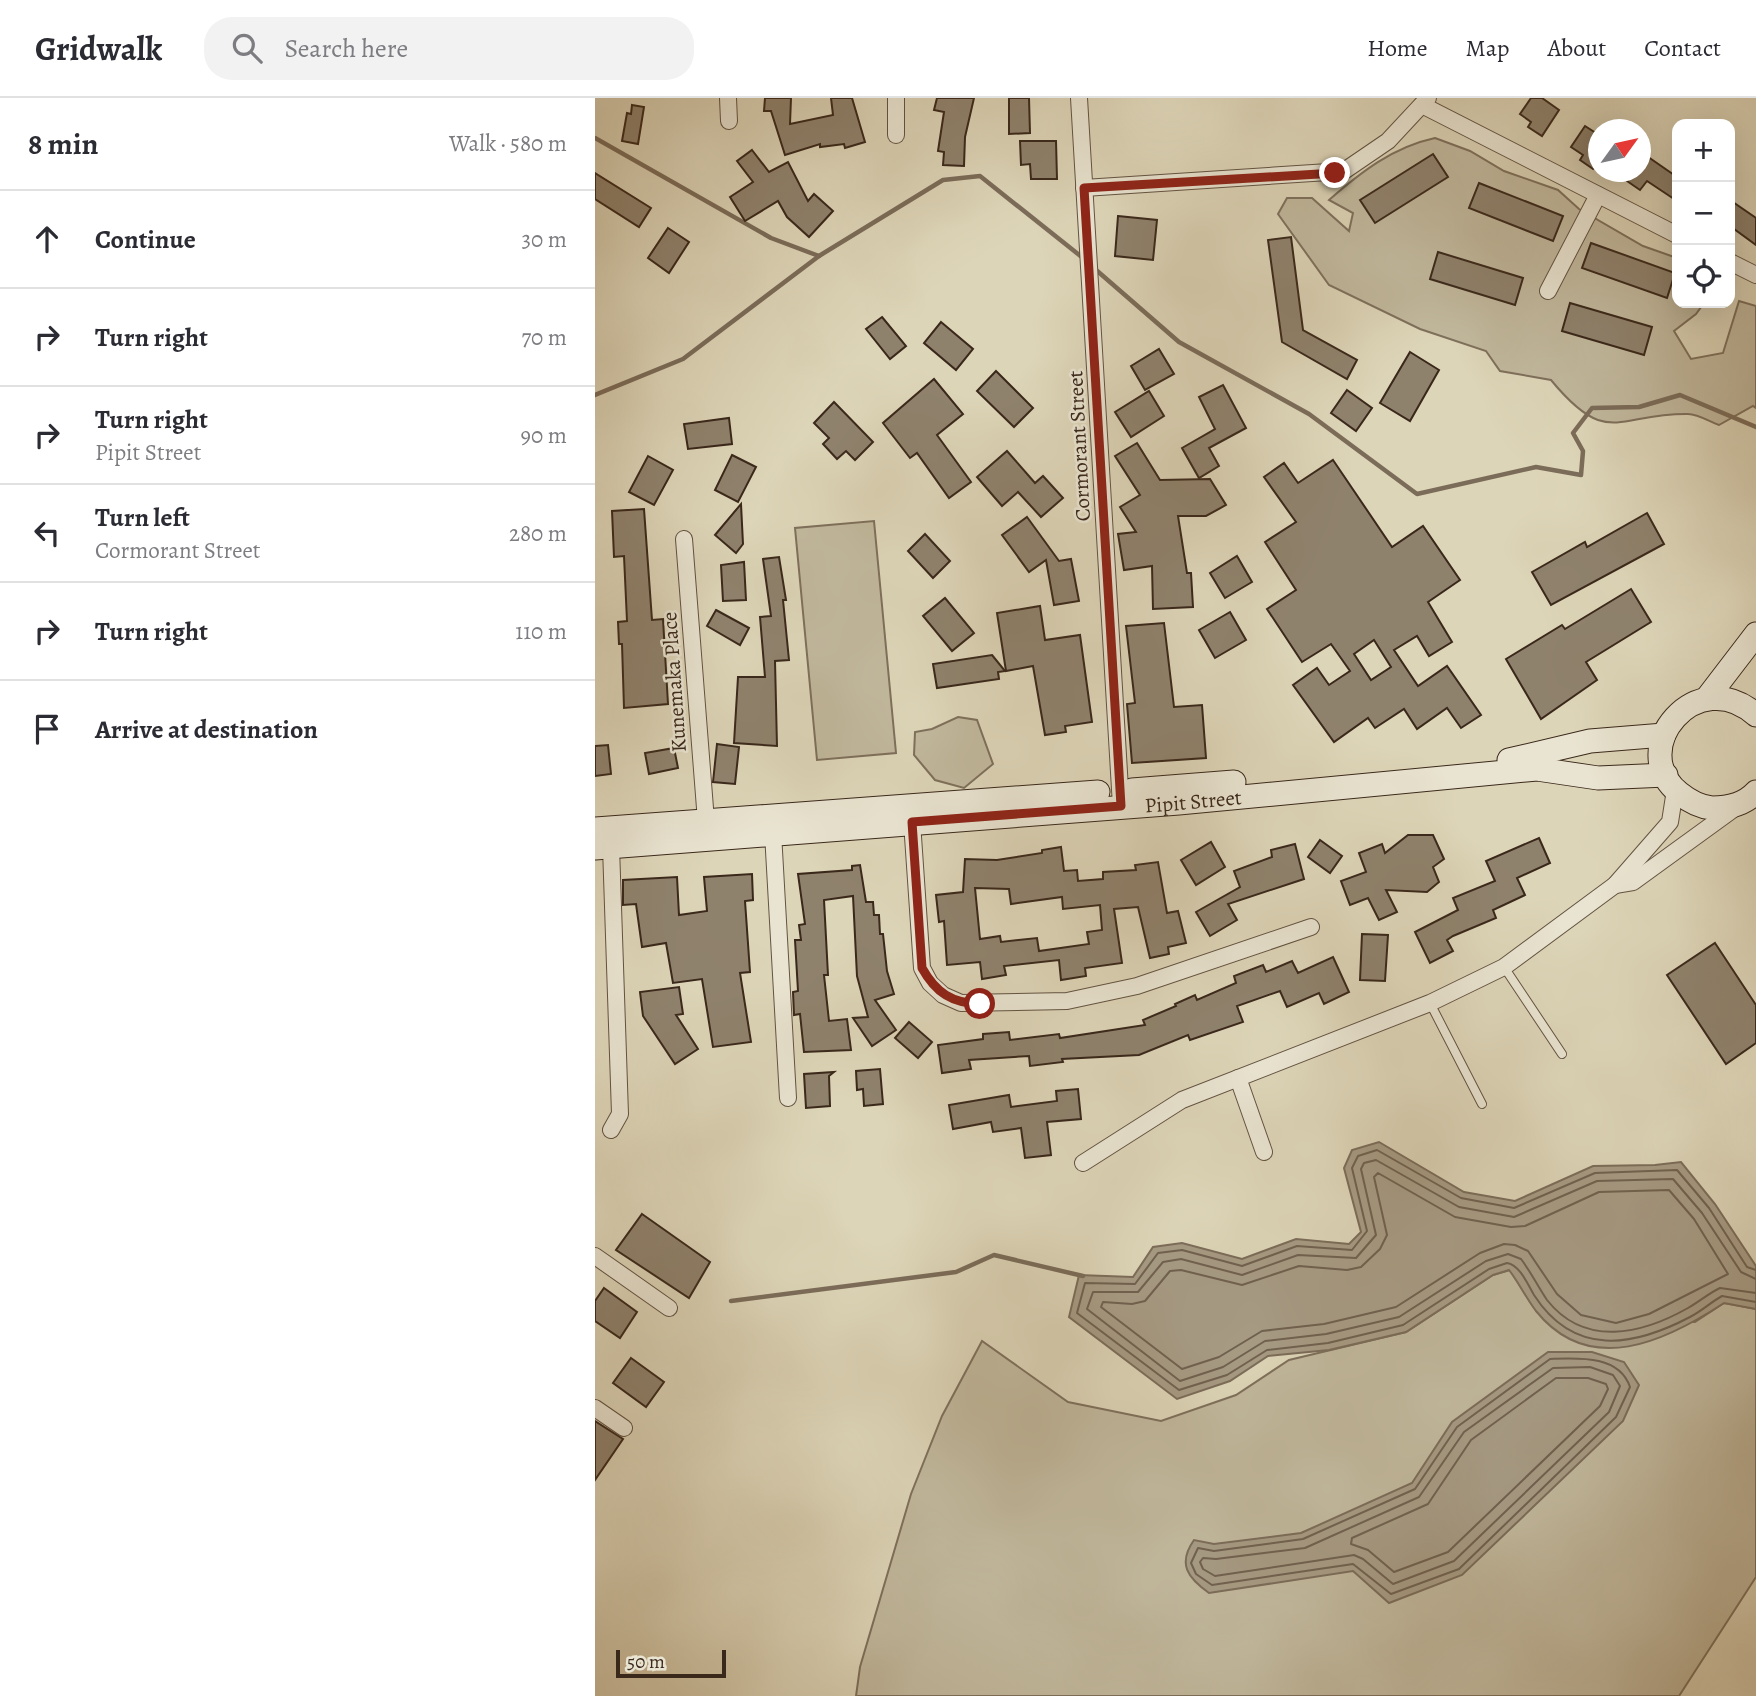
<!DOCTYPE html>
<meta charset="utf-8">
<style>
body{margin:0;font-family:Alegreya,serif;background:#f2f2f3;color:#2b2b33}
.controls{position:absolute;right:21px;top:21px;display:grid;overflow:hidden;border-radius:14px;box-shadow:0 7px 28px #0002}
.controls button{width:63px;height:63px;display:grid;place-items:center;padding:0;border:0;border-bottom:2px solid #e1e1e2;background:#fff;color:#2b2b33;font:35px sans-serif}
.compass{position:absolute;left:993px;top:21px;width:63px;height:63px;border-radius:50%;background:#fff;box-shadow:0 7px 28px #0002;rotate:57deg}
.scale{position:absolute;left:21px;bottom:18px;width:110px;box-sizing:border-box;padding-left:7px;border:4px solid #3a281b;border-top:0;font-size:19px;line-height:24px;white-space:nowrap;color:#3a281b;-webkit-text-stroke:5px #e9e4d1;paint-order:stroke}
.stop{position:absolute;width:21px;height:21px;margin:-16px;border:5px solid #8f2418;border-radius:50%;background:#fff}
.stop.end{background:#8f2418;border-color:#fff;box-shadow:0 2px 7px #0008}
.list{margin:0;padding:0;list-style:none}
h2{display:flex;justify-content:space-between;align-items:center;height:91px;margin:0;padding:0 28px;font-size:30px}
h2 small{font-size:23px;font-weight:400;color:#7c7c81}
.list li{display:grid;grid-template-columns:46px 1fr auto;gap:21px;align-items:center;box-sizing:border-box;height:98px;padding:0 28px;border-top:2px solid #e1e1e2}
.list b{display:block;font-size:26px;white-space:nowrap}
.list p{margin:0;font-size:23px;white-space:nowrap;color:#7c7c81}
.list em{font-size:23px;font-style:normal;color:#7c7c81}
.icon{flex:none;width:38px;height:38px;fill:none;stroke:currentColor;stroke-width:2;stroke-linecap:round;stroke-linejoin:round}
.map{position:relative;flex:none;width:1161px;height:1598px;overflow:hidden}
header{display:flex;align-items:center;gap:42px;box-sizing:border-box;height:98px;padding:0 35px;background:#fff;border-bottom:2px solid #e1e1e2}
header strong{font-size:33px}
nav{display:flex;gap:38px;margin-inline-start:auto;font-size:24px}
.search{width:490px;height:63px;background:#f2f2f3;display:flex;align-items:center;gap:18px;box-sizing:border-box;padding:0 24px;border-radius:28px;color:#7c7c81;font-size:26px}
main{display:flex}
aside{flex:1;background:#fff}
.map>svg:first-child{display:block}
.green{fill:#c1b89d;stroke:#7e705c;stroke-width:2}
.water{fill:#a69a83;stroke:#7b6c59;stroke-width:2}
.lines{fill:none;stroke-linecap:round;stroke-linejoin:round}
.shore{stroke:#70614f;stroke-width:2}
.stream{stroke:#7b6c59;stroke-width:4.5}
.building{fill:#8f826d;stroke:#3a281b;stroke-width:2;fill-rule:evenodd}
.service-casing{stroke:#635342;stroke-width:10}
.minor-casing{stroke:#635342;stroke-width:18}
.secondary-casing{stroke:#3a281b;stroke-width:25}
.service{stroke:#e9e4d1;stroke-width:8}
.minor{stroke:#e9e4d1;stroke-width:16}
.secondary{stroke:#e9e4d1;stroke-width:23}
.route{stroke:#8f2418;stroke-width:9}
.labels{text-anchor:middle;stroke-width:5;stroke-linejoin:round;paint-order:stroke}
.street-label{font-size:21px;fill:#3a281b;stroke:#e9e4d1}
</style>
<header>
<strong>Gridwalk</strong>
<div class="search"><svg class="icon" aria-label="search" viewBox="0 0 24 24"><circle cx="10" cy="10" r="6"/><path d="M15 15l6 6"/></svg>Search here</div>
<nav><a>Home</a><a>Map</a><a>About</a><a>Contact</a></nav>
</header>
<main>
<aside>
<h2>8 min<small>Walk · 580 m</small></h2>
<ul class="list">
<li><svg class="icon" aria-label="ahead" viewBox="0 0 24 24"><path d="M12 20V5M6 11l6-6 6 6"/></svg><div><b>Continue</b></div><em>30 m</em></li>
<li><svg class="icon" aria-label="right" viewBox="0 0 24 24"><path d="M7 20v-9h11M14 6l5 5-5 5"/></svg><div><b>Turn right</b></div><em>70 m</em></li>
<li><svg class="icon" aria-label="right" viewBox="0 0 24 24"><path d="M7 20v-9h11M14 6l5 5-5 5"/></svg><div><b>Turn right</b><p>Pipit Street</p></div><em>90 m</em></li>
<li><svg class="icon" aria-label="left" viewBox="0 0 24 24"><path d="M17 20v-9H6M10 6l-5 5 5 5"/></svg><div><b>Turn left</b><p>Cormorant Street</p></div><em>280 m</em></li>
<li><svg class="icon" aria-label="right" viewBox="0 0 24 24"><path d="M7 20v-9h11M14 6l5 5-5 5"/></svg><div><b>Turn right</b></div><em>110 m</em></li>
<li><svg class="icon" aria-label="arrive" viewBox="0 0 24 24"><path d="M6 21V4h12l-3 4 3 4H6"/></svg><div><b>Arrive at destination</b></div></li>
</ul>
</aside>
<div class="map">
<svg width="1161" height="1598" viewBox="0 0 1161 1598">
<rect width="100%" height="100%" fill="#ddd5b8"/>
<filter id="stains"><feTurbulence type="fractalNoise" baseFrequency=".00286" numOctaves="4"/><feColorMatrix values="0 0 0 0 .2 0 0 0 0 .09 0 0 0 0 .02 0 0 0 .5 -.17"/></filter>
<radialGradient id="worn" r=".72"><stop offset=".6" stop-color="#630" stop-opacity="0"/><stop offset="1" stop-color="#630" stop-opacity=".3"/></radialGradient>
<g class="green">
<path d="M 840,40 L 875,53 L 909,73 L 963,92 L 984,111 L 1048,148 L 1082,160 L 1082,205 L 1109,205 L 1101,216 L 1079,233 L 1096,261 L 1128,255 L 1144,203 L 1161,208 L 1161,310 L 1158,308 L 1124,327 C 1114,323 1102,316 1093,316 C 1022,315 1013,351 956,282 L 905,273 L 891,253 L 825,231 L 734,187 L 683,116 L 692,100 L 717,100 L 754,133 L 758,115 L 734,102 C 766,74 798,49 840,40 Z"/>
<polygon points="279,423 301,655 222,662 200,430"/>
<polygon points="363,619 382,622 398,666 369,690 340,682 319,657 320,634 337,631"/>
<polygon points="915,1172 942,1214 1100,1224 1129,1205 1161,1211 1161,1479 1084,1598 261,1598 265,1569 316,1396 347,1318 387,1243 473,1304 566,1323 641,1297 694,1262 811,1234 898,1177"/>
</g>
<g class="water">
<path d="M 784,1044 L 869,1094 L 920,1103 L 998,1068 L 1060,1067 L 1086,1064 L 1120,1106 L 1161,1168 L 1161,1211 L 1129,1205 C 1071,1243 995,1280 941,1213 C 931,1200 924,1185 914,1172 L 898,1177 L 811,1234 L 734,1252 L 673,1258 L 635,1283 L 582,1301 L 474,1219 L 484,1177 L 538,1179 L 558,1149 L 587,1145 L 647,1161 L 701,1141 L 754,1146 L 766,1134 L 749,1070 L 757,1052 Z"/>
<path d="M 953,1254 L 997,1254 L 1029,1264 L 1044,1287 L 1028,1323 L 867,1477 L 794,1505 L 758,1473 L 614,1495 C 593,1480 582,1466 599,1442 L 619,1446 L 706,1435 L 817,1385 L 857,1324 Z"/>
</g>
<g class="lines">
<g class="shore">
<polygon points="783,1075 860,1119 916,1129 930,1128 1004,1094 1074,1092 1099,1121 1133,1176 1054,1216 1021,1225 986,1217 962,1196 933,1153 920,1147 909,1146 885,1155 801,1209 729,1226 667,1233 624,1259 587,1271 506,1209 508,1204 537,1206 550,1203 575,1173 586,1172 647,1187 704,1168 752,1172 766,1169 785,1151 792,1137 779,1079"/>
<path d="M 1161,1172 L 1152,1169 L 1114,1110 L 1082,1072 L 1000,1075 L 919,1110 L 866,1100 L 782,1052 L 763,1058 L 757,1070 L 772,1133 L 757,1152 L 702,1148 L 647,1168 L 587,1152 L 563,1155 L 540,1186 L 490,1185 L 482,1215 L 584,1292 L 632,1277 L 672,1252 L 733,1245 L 808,1227 L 894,1171 L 912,1165 C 925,1167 933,1187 939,1197 C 979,1259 1038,1249 1095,1219 C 1107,1213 1116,1204 1127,1198 L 1161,1204"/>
<path d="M 1161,1181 L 1146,1174 L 1107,1115 L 1078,1081 L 1002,1083 L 919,1119 L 864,1109 L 781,1062 L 769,1065 L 766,1071 L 781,1137 L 761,1160 L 703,1157 L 647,1177 L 586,1161 L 568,1164 L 543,1194 L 498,1194 L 492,1211 L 585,1283 L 628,1269 L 670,1243 L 731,1236 L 804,1219 L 891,1163 L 913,1156 L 926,1161 C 936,1174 943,1189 952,1202 C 990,1250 1047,1236 1093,1210 C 1104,1204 1114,1195 1125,1190 L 1161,1195"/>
<path d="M 955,1261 C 984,1260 1024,1257 1035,1289 L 1021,1319 L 864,1471 L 796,1496 L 758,1466 L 617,1487 L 601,1476 L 596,1465 L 603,1450 L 619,1453 L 708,1441 L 820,1391 L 862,1329 Z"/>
<polygon points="995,1269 1018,1277 1025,1288 1014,1314 859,1463 798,1486 768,1461 759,1457 620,1478 608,1471 605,1464 608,1460 621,1461 710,1450 824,1399 869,1334 958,1270"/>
<polygon points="961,1280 993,1280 1011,1286 1013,1291 1005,1308 853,1454 799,1474 773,1452 756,1446 757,1440 833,1406 876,1342"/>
</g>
<g class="stream">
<polyline points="0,40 176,140 224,158"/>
<polyline points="500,171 584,244 714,316 822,396 941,369 986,377 988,353 978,335 997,310 1044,309 1085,297 1161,329"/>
<polyline points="0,297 88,261 224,158 348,82 385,78 488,160"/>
<polyline points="136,1203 361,1174 399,1157 488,1178"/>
</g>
</g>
<g class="building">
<polygon points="170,0 196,0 195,26 238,17 236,0 257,0 270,44 250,50 249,46 225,49 225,46 190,57 176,13 169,13"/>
<polygon points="342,0 379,0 370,39 369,68 348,67 349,54 343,53 349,14 339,12"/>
<polygon points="414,0 434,0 435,35 414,36"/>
<polygon points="936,0 947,0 964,12 947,38 933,29 936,24 925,16"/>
<polygon points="37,7 49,9 43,46 27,43 32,15 36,16"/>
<polygon points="990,28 1004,37 1004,63 998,71 985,62 988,57 976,49"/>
<polygon points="425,43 461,43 462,81 436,81 435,66 426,67"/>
<polygon points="157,52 174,74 193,64 213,103 219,96 238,113 214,139 192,119 183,103 150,123 135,99 158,84 142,63"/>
<polygon points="1046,54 1082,79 1082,103 1052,83 1045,92 1032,83 1038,74 1046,74"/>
<polygon points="838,56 853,79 780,125 765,102"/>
<polygon points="0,75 56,110 44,129 0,101"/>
<polygon points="884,85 968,118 958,143 874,110"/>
<polygon points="1135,102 1161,120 1161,147 1135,128"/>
<polygon points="523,118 562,122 558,162 520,158"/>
<polygon points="73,130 94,144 74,175 53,160"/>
<polygon points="696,139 708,232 762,262 752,281 687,244 673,142"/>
<polygon points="996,145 1080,175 1072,200 987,170"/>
<polygon points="843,154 928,180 920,207 835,181"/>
<polygon points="975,205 1057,229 1049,257 967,233"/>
<polygon points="287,219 311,248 295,261 271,231"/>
<polygon points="346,224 378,251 361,272 329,245"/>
<polygon points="564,251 579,276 550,292 536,268"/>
<polygon points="815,254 844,272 815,323 785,305"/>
<polygon points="401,273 438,310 419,329 382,293"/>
<polygon points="339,281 368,316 342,337 376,384 354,400 322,355 315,360 288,325"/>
<polygon points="628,287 651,330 614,350 624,368 604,380 587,350 620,331 604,299"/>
<polygon points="752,292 777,310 761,333 736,315"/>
<polygon points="554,293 569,318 536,339 520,314"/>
<polygon points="239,304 278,344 260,362 251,353 242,361 228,346 234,340 219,325"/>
<polygon points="134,320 137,346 93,351 89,326"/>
<polygon points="542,345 565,382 615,381 631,407 611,418 583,418 592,475 596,475 598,509 558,511 557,468 529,472 523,436 541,434 525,409 545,397 520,358"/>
<polygon points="412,353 440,385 448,378 468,400 446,419 423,394 407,408 382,379"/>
<polygon points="137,357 161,369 143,404 120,392"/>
<polygon points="53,358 78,372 59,407 34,394"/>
<path d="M 738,362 L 797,449 L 828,428 L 865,482 L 833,504 L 857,544 L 834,558 L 822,538 L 799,552 L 823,588 L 852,568 L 886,617 L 866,630 L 852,610 L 822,631 L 809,611 L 780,630 L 773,620 L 739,644 L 698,587 L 722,570 L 734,587 L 755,573 L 736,546 L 707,564 L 672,511 L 701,492 L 670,444 L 701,424 L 669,379 L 689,365 L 703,385 ZM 779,542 L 796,569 L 776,582 L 759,556 Z"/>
<polygon points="146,406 148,446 141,455 120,437"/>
<polygon points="49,411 57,522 68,521 73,606 29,610 27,546 24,546 23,524 32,523 29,458 19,459 17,413"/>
<polygon points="1052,415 1069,446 956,507 937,474 990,444 992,449"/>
<polygon points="432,419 464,463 476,461 484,503 459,507 451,462 434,474 407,437"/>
<polygon points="330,436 355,463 338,480 313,453"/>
<polygon points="642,458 657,484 630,500 615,475"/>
<polygon points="184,459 191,502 188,502 194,562 180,563 182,648 139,645 143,579 170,579 165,519 176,518 168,461"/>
<polygon points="149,464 151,502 128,503 126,467"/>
<polygon points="1036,491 1056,524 991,564 1002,582 946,621 911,561 967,527 970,531"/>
<polygon points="350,500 379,535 357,553 328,518"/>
<polygon points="445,508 450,542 485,537 497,624 470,628 471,634 450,637 438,568 411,573 402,515"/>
<polygon points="121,512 154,530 145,547 112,528"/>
<polygon points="635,514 651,542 620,560 604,532"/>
<polygon points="569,525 579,609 607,607 611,660 537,665 532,606 540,605 531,528"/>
<polygon points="397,557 410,573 403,574 404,581 342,590 338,566"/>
<polygon points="122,646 144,649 140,686 118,684"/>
<polygon points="13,647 16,676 0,678 0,648"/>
<polygon points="79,650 83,670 54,676 50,655"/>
<polygon points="813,737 838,737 849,761 838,769 844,784 832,794 791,792 802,814 784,822 773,800 755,807 746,783 771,774 764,755 787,746 790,755"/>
<polygon points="944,740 955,765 922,780 930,797 898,812 901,820 858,838 852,842 858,853 835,865 820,834 863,812 858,800 900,783 891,763"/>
<polygon points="725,742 747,758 735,775 713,759"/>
<polygon points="616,744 630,769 601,787 586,762"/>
<polygon points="700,746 709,781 633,806 642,822 615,838 601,814 645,789 639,773 677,759 676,752"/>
<path d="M 466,749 L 469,773 L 482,772 L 483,783 L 508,781 L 508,774 L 541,772 L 540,767 L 563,764 L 572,815 L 583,813 L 591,845 L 573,849 L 574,856 L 555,860 L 543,809 L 519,811 L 527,865 L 490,870 L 491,878 L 466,882 L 464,862 L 409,868 L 411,877 L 387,881 L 385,864 L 352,867 L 349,823 L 344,824 L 341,797 L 368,794 L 370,761 L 402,762 L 447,755 L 447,752 ZM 380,790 L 414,791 L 416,806 L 467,799 L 468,811 L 505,807 L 507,832 L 492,834 L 494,846 L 444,853 L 442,840 L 406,844 L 405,838 L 385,841 Z"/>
<polygon points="265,767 271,804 278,804 279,817 284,817 285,836 288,836 292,873 299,896 280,902 301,932 277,948 258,920 273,919 262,878 258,798 229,802 233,877 229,877 234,923 252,921 256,952 209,954 205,916 199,917 198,894 203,893 200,842 206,842 204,827 210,826 203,776 257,772 257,768"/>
<polygon points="157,776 158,802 150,803 155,874 145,875 156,944 118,949 107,881 78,885 71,845 47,849 41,806 28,807 28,782 82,779 84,817 112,813 109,779"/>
<polygon points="767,836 793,837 790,883 765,882"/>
<polygon points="1120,845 1161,907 1161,945 1131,966 1072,877"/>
<polygon points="738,859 754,894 729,906 724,895 692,909 685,893 642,908 648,924 595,942 593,937 544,957 467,961 468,964 435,968 434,958 374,962 376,971 347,975 343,947 388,941 388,936 414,934 415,942 464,936 465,940 550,927 548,922 581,908 580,906 600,897 602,902 641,885 639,878 668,867 671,874 697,863 703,875"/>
<polygon points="84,889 88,916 81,917 103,951 80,966 48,918 45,894"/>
<polygon points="314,924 337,944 323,960 300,940"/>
<polygon points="285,971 288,1006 269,1008 268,991 262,992 261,973"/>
<polygon points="239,974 234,978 235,1008 211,1010 209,976"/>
<polygon points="483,991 486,1021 452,1024 456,1057 430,1060 426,1030 398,1034 396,1024 358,1031 354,1007 414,997 416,1009 462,1003 461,993"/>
<polygon points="47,1116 115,1164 94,1200 21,1152"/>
<polygon points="9,1190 42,1214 25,1240 0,1223 0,1203"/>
<polygon points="36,1260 69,1284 51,1309 18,1285"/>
<polygon points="0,1323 28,1341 0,1382"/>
</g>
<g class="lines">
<g class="service-casing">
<g id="service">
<polyline points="909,869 967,956"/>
<polyline points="835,905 887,1006"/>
</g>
</g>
<g class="minor-casing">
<g id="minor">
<polyline points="133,0 134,23"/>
<polyline points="301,0 301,37"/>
<polyline points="484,0 526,708"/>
<polyline points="827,7 1082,137"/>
<polyline points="489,90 749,73 793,43 833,0"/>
<polyline points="1135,164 1161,177"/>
<polyline points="953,193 1003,97"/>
<polyline points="89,441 111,723"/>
<polyline points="317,724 327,870 335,885 348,897 366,905 472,903 542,888 716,829"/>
<polyline points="178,735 193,1000"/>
<polyline points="16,749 25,1016 16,1032"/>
<polyline points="1020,787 1038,784 1140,710"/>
<polyline points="643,980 669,1054"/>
<polyline points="488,1065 587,1002 835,905 909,869 1020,787 1075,724 1080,692"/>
<polyline points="0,1158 74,1210"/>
<polyline points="0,1310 29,1330"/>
</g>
</g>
<g class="secondary-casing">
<g id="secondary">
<polyline points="1112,600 1161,536"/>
<path d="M 1161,617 C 1102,564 1030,651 1084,695 C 1094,703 1104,709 1117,710 C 1134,710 1150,706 1161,694"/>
<polyline points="914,662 995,643 1069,637"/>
<polyline points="537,692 639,684"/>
<polyline points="0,731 503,694"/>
<path id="s1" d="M 0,750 L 584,705 L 942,671 L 1003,680 L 1071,677"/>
</g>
</g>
<use href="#service" class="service"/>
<use href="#minor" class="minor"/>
<use href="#secondary" class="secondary"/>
</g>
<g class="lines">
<path class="route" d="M 385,906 C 357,905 341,895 327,870 L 317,724 L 526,708 L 489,90 L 740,75"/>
</g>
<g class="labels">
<g class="street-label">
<text transform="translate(484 348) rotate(-93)" y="7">Cormorant Street</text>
<text transform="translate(79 584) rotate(-94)" y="7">Kunemaka Place</text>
<text dy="7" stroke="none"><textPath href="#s1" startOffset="600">Pipit Street</textPath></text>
</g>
</g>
<rect width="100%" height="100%" filter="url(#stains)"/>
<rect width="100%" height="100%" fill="url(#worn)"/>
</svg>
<div class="controls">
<button>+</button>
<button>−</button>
<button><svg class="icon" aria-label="locate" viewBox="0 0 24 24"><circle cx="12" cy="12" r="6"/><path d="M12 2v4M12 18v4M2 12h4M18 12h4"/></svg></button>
</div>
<svg class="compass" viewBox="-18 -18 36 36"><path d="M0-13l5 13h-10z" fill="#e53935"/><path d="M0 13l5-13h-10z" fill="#7c7c81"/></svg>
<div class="scale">50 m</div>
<div class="stop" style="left:385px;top:906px"></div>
<div class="stop end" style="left:740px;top:75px"></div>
</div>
</main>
